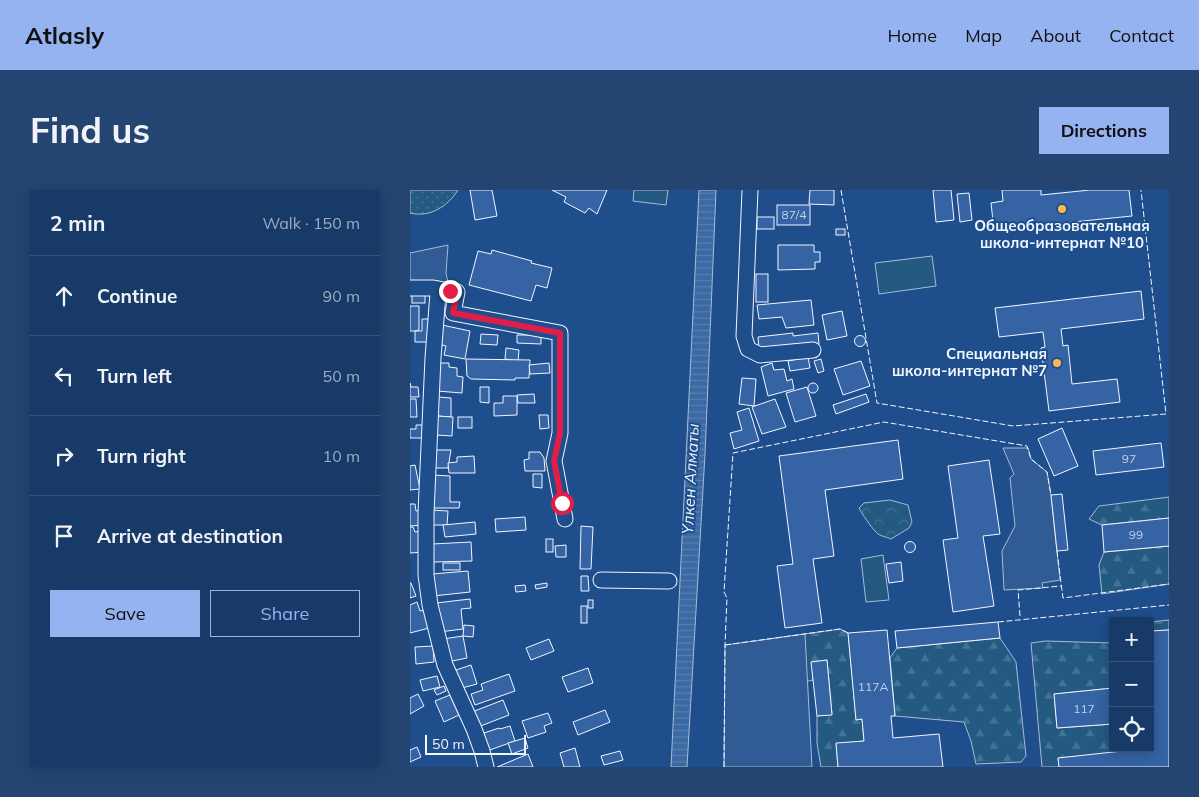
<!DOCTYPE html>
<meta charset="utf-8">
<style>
body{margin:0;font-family:Mulish,sans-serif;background:#244571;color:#f1f3f6}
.controls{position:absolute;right:15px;bottom:15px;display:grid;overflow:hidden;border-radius:0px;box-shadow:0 2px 12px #0003}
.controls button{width:45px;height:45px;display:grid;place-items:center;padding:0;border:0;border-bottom:1px solid #36547d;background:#173a69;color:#f1f3f6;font:25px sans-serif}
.scale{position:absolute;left:15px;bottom:12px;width:101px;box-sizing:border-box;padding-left:5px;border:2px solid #f2f6ff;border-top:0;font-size:14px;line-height:18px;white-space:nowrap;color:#f2f6ff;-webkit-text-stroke:4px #1f4e8c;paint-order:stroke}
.stop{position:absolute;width:15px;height:15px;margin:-11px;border:4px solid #e11d48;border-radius:50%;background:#fff}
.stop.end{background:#e11d48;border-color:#fff;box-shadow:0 1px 5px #0008}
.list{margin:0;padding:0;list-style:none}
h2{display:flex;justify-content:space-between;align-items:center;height:65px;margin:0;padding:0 20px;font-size:21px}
h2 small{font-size:16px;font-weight:400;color:#9eadc0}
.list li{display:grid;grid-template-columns:32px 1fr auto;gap:15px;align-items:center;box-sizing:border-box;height:80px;padding:0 20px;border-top:1px solid #36547d}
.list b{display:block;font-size:19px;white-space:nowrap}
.list em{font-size:16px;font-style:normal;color:#9eadc0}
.actions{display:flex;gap:10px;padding:15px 20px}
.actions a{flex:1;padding:11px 0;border:1px solid #95b2f1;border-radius:0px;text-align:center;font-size:18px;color:#95b2f1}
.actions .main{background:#95b2f1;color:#111}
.icon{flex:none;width:28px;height:28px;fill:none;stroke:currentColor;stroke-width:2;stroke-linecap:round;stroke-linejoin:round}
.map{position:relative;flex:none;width:759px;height:577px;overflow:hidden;border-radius:0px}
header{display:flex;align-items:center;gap:30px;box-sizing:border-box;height:70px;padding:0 25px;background:#95b2f1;color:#111}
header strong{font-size:24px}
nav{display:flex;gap:28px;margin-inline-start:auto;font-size:18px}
.intro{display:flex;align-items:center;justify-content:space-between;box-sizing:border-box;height:120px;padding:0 30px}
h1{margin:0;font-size:35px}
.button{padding:12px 22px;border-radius:0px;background:#95b2f1;color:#111;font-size:18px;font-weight:700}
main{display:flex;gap:30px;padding:0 30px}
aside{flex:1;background:#173a69;border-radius:0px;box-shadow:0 2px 12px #0003}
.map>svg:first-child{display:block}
.grass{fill:url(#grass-dots);stroke:#a8bbd7}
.forest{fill:url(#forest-firs);stroke:#a8bbd7}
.park{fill:url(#park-crowns);stroke:#a8bbd7}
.garden{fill:#245a82;stroke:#a8bbd7}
.parking{fill:#305b95;stroke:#a8bbd7}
.water{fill:url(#water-rules);stroke:#a8bbd7}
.building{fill:#3563a3;stroke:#f2f6ff}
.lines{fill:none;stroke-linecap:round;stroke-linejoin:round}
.minor-casing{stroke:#f2f6ff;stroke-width:17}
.minor{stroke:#1f4e8c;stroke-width:15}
.fence{stroke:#f2f6ff;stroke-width:1;stroke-dasharray:6 2.5;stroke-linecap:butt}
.route{stroke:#e11d48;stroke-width:6}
.poi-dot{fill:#ffb74d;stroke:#1f4e8c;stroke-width:2}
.labels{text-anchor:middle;stroke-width:4;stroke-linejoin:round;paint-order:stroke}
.number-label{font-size:12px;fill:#c3d1e8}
.poi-label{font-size:15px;font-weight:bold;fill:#f2f6ff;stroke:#1f4e8c}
.water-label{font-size:16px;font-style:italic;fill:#f2f6ff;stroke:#1f4e8c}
</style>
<header>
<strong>Atlasly</strong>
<nav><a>Home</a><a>Map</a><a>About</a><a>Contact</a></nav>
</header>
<div class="intro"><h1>Find us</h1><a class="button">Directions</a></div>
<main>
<aside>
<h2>2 min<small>Walk · 150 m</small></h2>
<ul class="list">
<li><svg class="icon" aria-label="ahead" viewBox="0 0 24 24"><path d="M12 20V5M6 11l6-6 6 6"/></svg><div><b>Continue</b></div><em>90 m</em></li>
<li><svg class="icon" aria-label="left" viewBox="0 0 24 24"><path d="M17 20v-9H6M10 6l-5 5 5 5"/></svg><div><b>Turn left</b></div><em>50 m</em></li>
<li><svg class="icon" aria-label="right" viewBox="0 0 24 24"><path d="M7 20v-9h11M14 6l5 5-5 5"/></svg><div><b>Turn right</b></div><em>10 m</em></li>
<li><svg class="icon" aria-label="arrive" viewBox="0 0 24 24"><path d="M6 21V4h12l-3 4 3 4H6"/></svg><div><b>Arrive at destination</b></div></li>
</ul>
<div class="actions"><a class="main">Save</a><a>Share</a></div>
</aside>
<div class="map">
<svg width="759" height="577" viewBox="0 0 759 577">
<defs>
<pattern id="grass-dots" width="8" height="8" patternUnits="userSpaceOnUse" patternTransform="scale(1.25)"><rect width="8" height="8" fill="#245a82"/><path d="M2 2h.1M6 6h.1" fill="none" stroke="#447295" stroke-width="1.8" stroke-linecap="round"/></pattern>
<pattern id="forest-firs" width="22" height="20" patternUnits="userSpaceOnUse" patternTransform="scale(1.25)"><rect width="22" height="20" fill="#245a82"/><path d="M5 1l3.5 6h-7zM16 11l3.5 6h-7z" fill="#447295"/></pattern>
<pattern id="park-crowns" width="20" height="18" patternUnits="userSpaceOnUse" patternTransform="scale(1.25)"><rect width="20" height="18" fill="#245a82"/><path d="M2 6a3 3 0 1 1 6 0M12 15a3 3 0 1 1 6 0" fill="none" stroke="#447295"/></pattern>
<pattern id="water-rules" width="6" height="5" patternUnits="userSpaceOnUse" patternTransform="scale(1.25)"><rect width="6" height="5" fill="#3b69a3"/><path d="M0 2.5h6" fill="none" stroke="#587fb1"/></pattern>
</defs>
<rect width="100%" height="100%" fill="#1f4e8c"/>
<path class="grass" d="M 0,0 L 48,0 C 38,16 20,28 0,23 Z"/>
<g class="forest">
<polygon points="759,307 759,328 692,335 679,329 689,316"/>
<polygon points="759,356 759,394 692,404 689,375 694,362"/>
<polygon points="759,430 759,440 740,441 740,432"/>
<polygon points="430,439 438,443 446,529 452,529 454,551 426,554 428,577 411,577 407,553 407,526 422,524 417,470 402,472 403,490 381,495 352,450"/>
<polygon points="590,448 606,472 616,566 611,572 566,574 561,551 554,532 485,526 480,468 487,458"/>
<polygon points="635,451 703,453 703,498 644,504 647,538 703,534 703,558 729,558 729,561 648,568 649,577 632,577 621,453"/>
</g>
<path class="park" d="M 480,310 L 498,315 L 502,332 L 499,338 L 481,349 C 477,347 469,346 466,342 C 461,337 452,324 449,318 L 454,313 Z"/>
<g class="garden">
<polygon points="224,0 258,0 256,15 223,11"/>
<polygon points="522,66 526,96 469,104 465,73"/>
<polygon points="473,365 479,410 456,412 451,369"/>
</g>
<g class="parking">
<polygon points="38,55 36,83 40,101 0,98 0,63"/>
<polygon points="593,258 618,258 621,269 637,282 641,305 650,390 632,393 633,398 594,400 592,361 605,336 600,288 604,284"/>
<polygon points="395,444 402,577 314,577 315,455"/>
</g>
<polygon class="water" points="289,0 306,0 295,264 277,577 261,577"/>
<g class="building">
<polygon points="60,0 82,0 87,26 65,30"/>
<polygon points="142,0 197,0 187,24 179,18 175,23 154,12 156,7"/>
<polygon points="400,0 424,0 424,15 399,14"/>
<polygon points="523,0 541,0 544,30 526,32"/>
<polygon points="592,0 631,0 631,5 680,0 719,0 722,26 584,40 581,13 593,11"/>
<polygon points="559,3 562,30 550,32 547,4"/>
<rect x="367" y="15" width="33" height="20"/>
<rect x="347" y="27" width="17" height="12"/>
<rect x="426" y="39" width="9" height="6"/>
<polygon points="368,55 404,55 404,62 410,62 410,72 405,72 405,79 368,80"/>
<polygon points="82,60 122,71 121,73 142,78 137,98 126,95 121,111 59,95 68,61 81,64"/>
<rect x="346" y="84" width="12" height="28"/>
<polygon points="731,101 734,129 651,139 653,156 658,155 662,194 707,189 710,212 639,221 631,158 635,157 633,142 589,147 585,118"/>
<rect x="2" y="104" width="13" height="9"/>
<polygon points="401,110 404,135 376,138 372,127 349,129 347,115"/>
<polygon points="0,116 9,116 9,140 5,141 0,141"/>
<polygon points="432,121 437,146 417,150 412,125"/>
<polygon points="12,129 20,129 20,152 5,152 5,141 12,141"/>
<polygon points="32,135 60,141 55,169 34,165 36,156 28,154"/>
<polygon points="383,143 383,146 408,143 409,154 349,160 348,147"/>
<polygon points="71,144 88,145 87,155 70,154"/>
<polygon points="107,145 131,145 131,154 107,153"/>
<circle cx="450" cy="151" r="5.5"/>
<polygon points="96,158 109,160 108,171 95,169"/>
<polygon points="398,167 400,178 380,181 378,171"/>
<polygon points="56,169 120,170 119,188 105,188 105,190 61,189 57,186"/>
<polygon points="411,169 414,181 408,183 404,171"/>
<polygon points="451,171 460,196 433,205 424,179"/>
<polygon points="29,173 39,173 39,177 47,178 47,186 53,187 52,203 27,201"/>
<polygon points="139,173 140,183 120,184 119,175"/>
<polygon points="362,173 364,180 374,179 377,191 382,189 384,199 358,206 351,177"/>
<polygon points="332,188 346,189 344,216 329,214"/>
<polygon points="0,193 1,197 8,197 9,207 0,207"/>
<circle cx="403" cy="198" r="5"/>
<polygon points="70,197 79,197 79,213 70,212"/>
<polygon points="397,197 406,226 385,232 376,203"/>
<polygon points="124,204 125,213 108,213 107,205"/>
<polygon points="456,204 459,212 426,224 423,215"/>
<polygon points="93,206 107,206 107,225 84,226 84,213 93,213"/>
<polygon points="28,207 41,208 41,227 27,226"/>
<polygon points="0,209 6,209 7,227 0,227"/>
<polygon points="365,209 376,237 352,244 342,217"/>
<polygon points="339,218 349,251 324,259 320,243 332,240 327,222"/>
<polygon points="129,225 138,225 139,238 130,239"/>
<polygon points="27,226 43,227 42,246 26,245"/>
<rect x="48" y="227" width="14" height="11"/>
<polygon points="6,235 14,235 14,248 0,248 0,239 6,239"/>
<polygon points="652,238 668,276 644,286 628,249"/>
<polygon points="488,250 493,289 415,300 424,366 403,369 412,433 375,438 367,376 383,374 369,266"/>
<polygon points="751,253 754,277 686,285 683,261"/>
<polygon points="25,260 41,260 38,278 24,278"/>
<polygon points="119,262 130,262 134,268 135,281 115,281 114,270 119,269"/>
<polygon points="64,266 65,283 39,283 38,273 47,272 47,267"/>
<polygon points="579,270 590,344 573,346 584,416 543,422 533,350 548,348 538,276"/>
<polygon points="5,275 10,299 0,300 0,276"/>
<polygon points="123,284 132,284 132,298 123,297"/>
<polygon points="23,285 40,286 40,312 50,312 49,318 23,318"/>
<polygon points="652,304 658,360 647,361 641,305"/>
<polygon points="0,314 5,314 6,321 12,320 13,335 0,336"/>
<polygon points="20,320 38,321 37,335 19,335"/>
<polygon points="115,327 116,340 86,342 85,329"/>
<polygon points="759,328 759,356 694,362 692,335"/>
<polygon points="65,332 66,344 35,347 33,335"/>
<polygon points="171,336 183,337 181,379 170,379"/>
<polygon points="0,337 3,337 5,342 13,341 14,362 0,363"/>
<rect x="136" y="349" width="7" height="13"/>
<circle cx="500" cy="357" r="5.5"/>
<polygon points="61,352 62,371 23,372 22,354"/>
<polygon points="156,355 156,367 146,367 145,356"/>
<polygon points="491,372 493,391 479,393 476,374"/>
<rect x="33" y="373" width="17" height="7"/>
<polygon points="58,381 60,402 23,406 22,384"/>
<polygon points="171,386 178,386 179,401 171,401"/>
<polygon points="0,393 1,393 6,406 0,408"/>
<polygon points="137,393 137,397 126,399 125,395"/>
<polygon points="115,395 116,401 106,402 105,396"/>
<polygon points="60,409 61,418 51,419 53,439 29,442 26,413"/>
<rect x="178" y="410" width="5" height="8"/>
<polygon points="7,412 10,421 14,420 19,438 0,443 0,415"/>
<rect x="171" y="416" width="6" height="17"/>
<polygon points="588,432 590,448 487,458 485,441"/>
<polygon points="54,435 64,436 63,447 53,446"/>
<polygon points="477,440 485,526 481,526 483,548 529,544 533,577 428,577 426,553 454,551 452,529 446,530 438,443"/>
<polygon points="759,440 759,577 649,577 648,568 740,558 740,441"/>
<polygon points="53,446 57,468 37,472 33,449"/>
<polygon points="139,449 144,461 121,470 116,458"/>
<polygon points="23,456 24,472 6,474 5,457"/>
<polygon points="417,470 422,525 407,526 401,472"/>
<polygon points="61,475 67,494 48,499 43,481"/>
<polygon points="178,478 183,493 158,502 152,487"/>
<polygon points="99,484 105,501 65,515 61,504 73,500 71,494"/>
<polygon points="27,486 30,497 13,501 10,490"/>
<polygon points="34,496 36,501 27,505 24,500"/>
<polygon points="703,498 703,534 647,538 644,504"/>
<polygon points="8,504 14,516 0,524 0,508"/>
<polygon points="40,505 49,525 34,532 25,511"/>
<polygon points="93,510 99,525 68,537 62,522"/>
<polygon points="195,520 200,532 168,545 163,532"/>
<polygon points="138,523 142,533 134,536 136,542 118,548 112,531"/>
<polygon points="100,536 105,551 77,561 71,544 89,538 90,539"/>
<polygon points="115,548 118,558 102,564 98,553"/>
<polygon points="7,557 11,567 0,572 0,560"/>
<polygon points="165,558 170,577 154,577 150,563"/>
<polygon points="210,561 213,570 194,575 191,566"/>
<polygon points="118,564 123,577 87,577"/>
</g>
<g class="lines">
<g class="minor-casing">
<g id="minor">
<polyline points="340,0 334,146 338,159 350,165 403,160"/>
<polyline points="0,98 23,98 27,99 28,103 23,168 16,323 16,385 20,415 35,475 64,539 72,561 76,577"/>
<polyline points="27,99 47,102 43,123 150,143 150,243 144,271 155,329"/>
<polyline points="191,390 259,391"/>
</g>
</g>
<use href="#minor" class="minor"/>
<g class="fence">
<polyline points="431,0 467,213 603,236 756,224 731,0"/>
<polyline points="647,361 653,408 759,394"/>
<polyline points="610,426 608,400 651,396"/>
<polyline points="588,432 759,415"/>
<polyline points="315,455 430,439 438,443"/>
<polyline points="314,577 315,455 317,408 314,402 323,263 474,232 617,256 621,269 637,282 641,305"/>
</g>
</g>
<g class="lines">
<polyline class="route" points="40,101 47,102 43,123 150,143 150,243 144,271 152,313"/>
</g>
<g class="poi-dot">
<circle cx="652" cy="19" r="5"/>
<circle cx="647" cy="173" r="5"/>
</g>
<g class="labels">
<g class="number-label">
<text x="384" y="29">87/4</text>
<text x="719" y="273">97</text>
<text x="726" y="349">99</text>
<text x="463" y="501">117А</text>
<text x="674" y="523">117</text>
</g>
<g class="poi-label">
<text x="652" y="41">Общеобразовательная<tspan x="652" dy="17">школа-интернат №10</tspan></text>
<text x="637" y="169" text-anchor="end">Специальная<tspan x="637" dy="17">школа-интернат №7</tspan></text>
</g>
<g class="water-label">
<text transform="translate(280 289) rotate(-87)" y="6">Үлкен Алматы</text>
</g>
</g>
</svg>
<div class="controls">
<button>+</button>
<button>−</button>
<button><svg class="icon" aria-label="locate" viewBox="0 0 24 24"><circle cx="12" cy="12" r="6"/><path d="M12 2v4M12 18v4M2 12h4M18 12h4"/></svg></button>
</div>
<div class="scale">50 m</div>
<div class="stop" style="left:152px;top:313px"></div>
<div class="stop end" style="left:40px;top:101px"></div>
</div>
</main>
